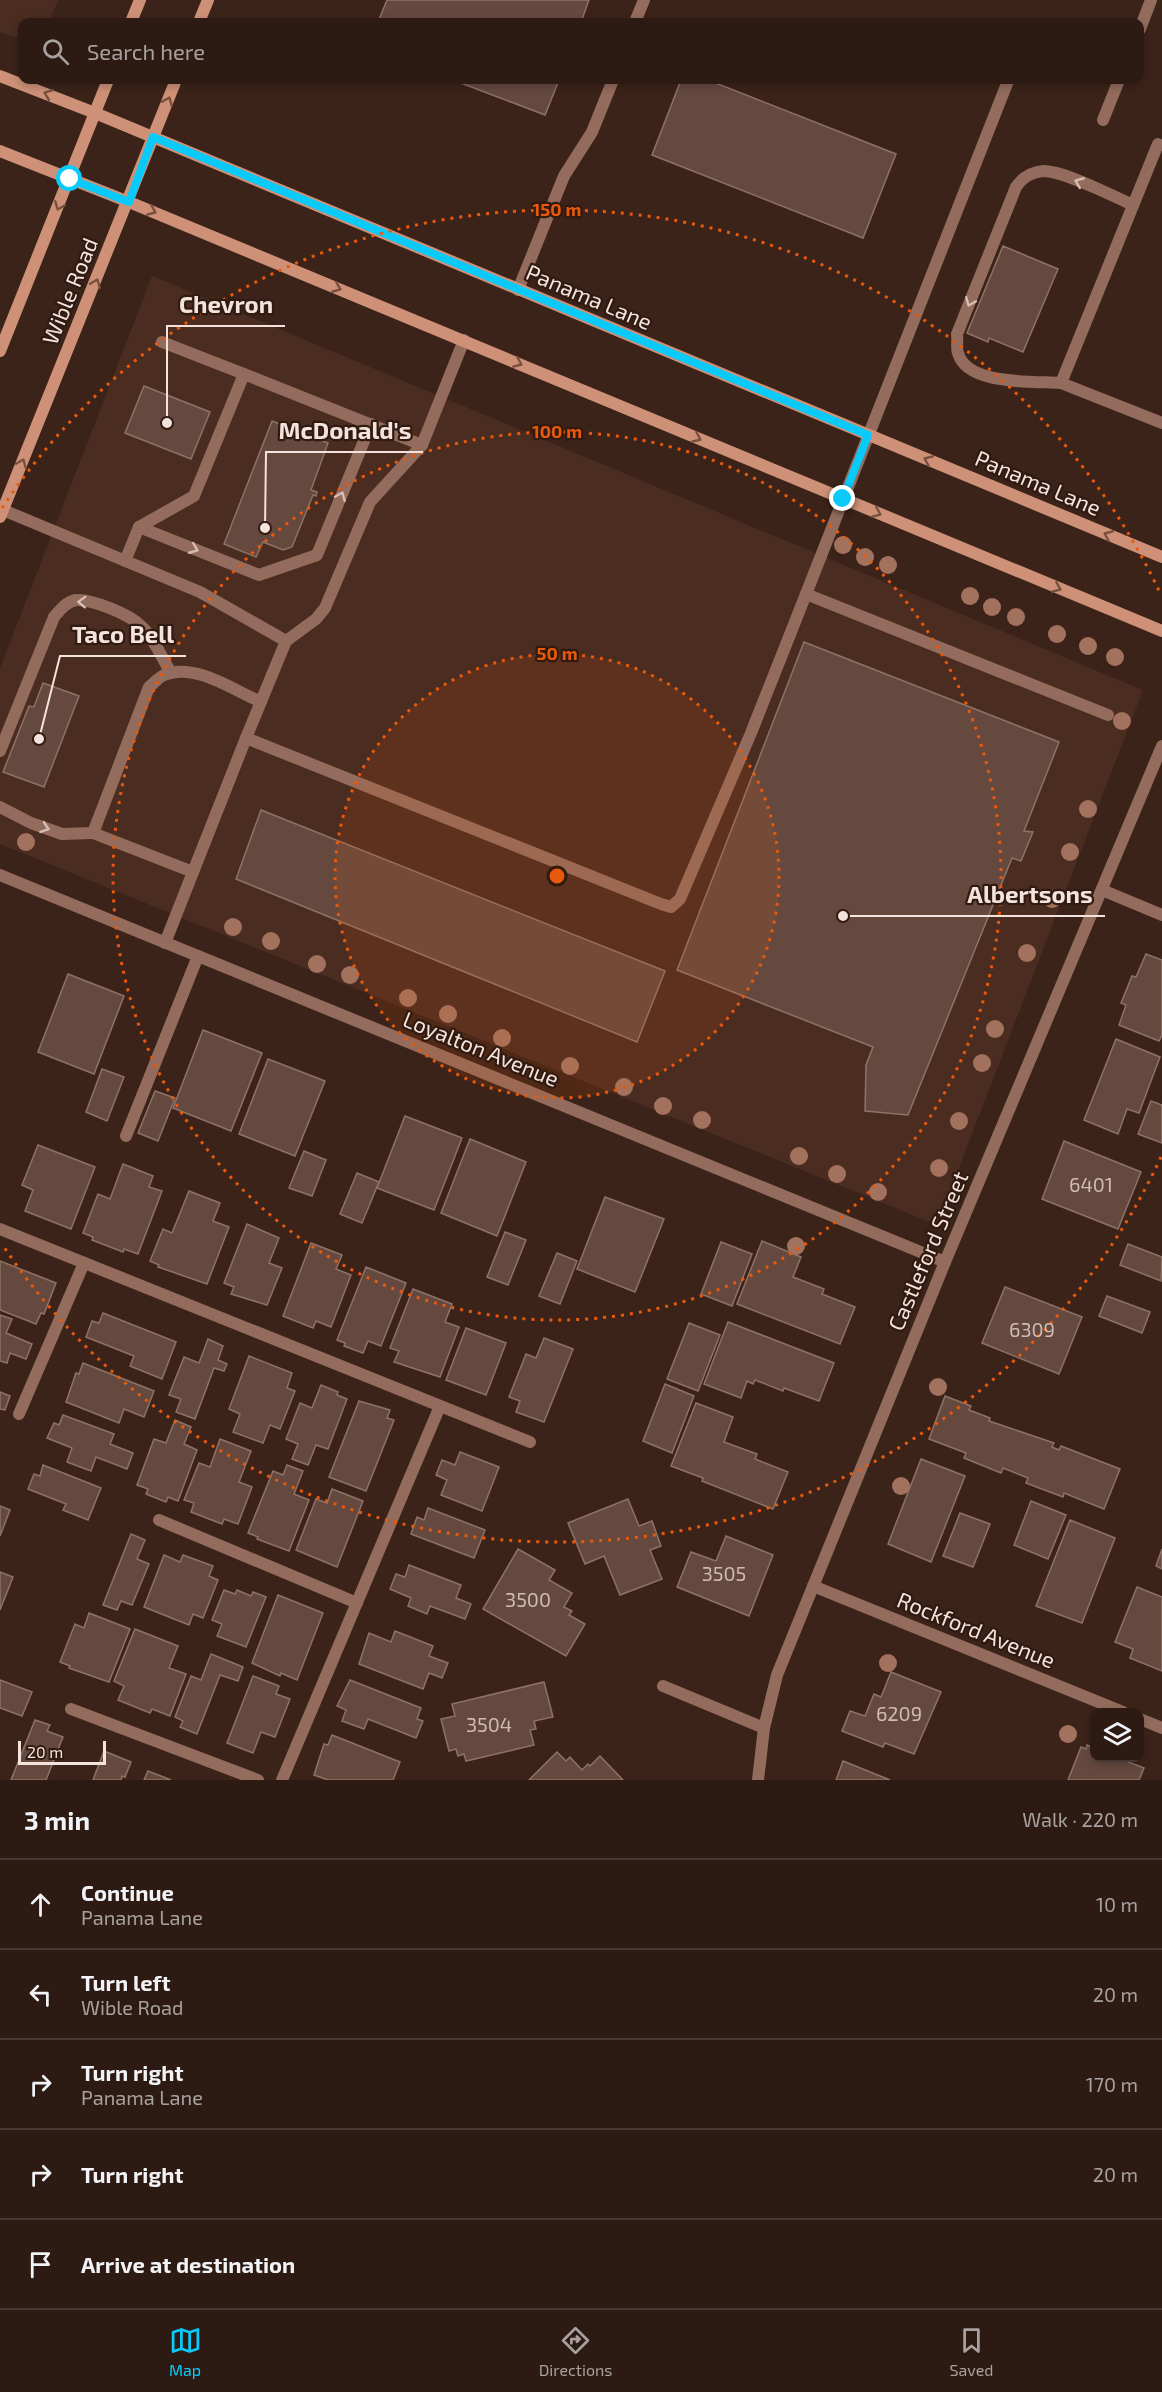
<!DOCTYPE html>
<meta charset="utf-8">
<style>
body{margin:0;font-family:"Exo 2",sans-serif;background:#392721;color:#f1f3f6}
.controls{position:absolute;right:18px;bottom:18px;display:grid;overflow:hidden;border-radius:12px;box-shadow:0 3px 9px #0003}
.controls button{width:54px;height:54px;display:grid;place-items:center;padding:0;border:0;border-bottom:2px solid #483833;background:#2d1a13;color:#f1f3f6;font:30px sans-serif}
.scale{position:absolute;left:18px;bottom:15px;width:88px;box-sizing:border-box;padding-left:6px;border:3px solid #f4e3dc;border-top:0;font-size:16px;line-height:21px;white-space:nowrap;color:#f4e3dc;-webkit-text-stroke:4px #311a10;paint-order:stroke}
.stop{position:absolute;width:18px;height:18px;margin:-14px;border:4px solid #0acafa;border-radius:50%;background:#fff}
.stop.end{background:#0acafa;border-color:#fff;box-shadow:0 2px 6px #0008}
.list{margin:0;padding:0;list-style:none}
h2{display:flex;justify-content:space-between;align-items:center;height:78px;margin:0;padding:0 24px;font-size:26px}
h2 small{font-size:20px;font-weight:400;color:#a7a1a0}
.list li{display:grid;grid-template-columns:39px 1fr auto;gap:18px;align-items:center;box-sizing:border-box;height:90px;padding:0 24px;border-top:2px solid #483833}
.list b{display:block;font-size:22px;white-space:nowrap}
.list p{margin:0;font-size:20px;white-space:nowrap;color:#a7a1a0}
.list em{font-size:20px;font-style:normal;color:#a7a1a0}
.icon{flex:none;width:33px;height:33px;fill:none;stroke:currentColor;stroke-width:2;stroke-linecap:round;stroke-linejoin:round}
.map{position:relative;flex:none;width:1162px;height:1780px;overflow:hidden}
.search{position:absolute;background:#2d1a13;box-shadow:0 3px 9px #0003;left:18px;right:18px;top:18px;height:66px;display:flex;align-items:center;gap:15px;box-sizing:border-box;padding:0 21px;border-radius:12px;color:#a7a1a0;font-size:22px}
.sheet{height:528px;background:#2d1a13}
nav{display:flex;justify-content:space-around;align-items:center;box-sizing:border-box;height:84px;border-top:2px solid #483833;background:#2d1a13;font-size:16px;color:#a7a1a0}
nav a{display:grid;justify-items:center;gap:3px}
nav .on{color:#0acafa}
.map>svg:first-child{display:block}
.built{fill:#4a2c20}
.building{fill:#65493f;stroke:#8f7266;stroke-width:1.5}
.lines{fill:none;stroke-linecap:round;stroke-linejoin:round}
.lane{stroke:#936c5d;stroke-width:12}
.street{stroke:#936c5d;stroke-width:12}
.secondary{stroke:#ce9178;stroke-width:12}
.tree{fill:#a3725e}
.oneway{stroke:#78503f}
.oneway2{stroke:#d7bfb6}
.route{stroke:#0acafa;stroke-width:8}
.ring{fill:none;stroke:#e8590c;stroke-width:3;stroke-dasharray:3 6}
.labels{text-anchor:middle;stroke-width:4.5;stroke-linejoin:round;paint-order:stroke}
.number-label{font-size:20px;fill:#d0bcb5}
.street-label{font-size:22px;fill:#f4e3dc;stroke:#311a10}
.centre{fill:#e8590c;stroke:#311a10;stroke-width:3}
.ring-label{font-size:18px;text-anchor:middle;font-weight:bold;fill:#e8590c;stroke:#311a10;stroke-width:4.5;stroke-linejoin:round;paint-order:stroke}
.leader{fill:none;stroke:#f4e3dc;stroke-width:2}
.callout-dot{fill:#f4e3dc;stroke:#311a10;stroke-width:2}
.callout-label{font-size:24px;text-anchor:middle;font-weight:bold;fill:#f4e3dc;stroke:#311a10;stroke-width:4.5;stroke-linejoin:round;paint-order:stroke}
</style>
<div class="map">
<svg width="1162" height="1780" viewBox="0 0 1162 1780">
<rect width="100%" height="100%" fill="#3c2319"/>
<g class="built">
<polygon points="0,0 58,0 49,22 22,22 22,34 14,37 0,32"/>
<polygon points="152,276 1143,690 937,1225 0,844 0,668"/>
</g>
<g class="building">
<polygon points="387,0 589,0 581,22 378,22"/>
<polygon points="453,80 559,80 545,115"/>
<polygon points="681,80 708,80 896,154 863,238 652,155"/>
<polygon points="1003,246 1058,269 1023,352 989,338 988,342 967,333"/>
<polygon points="144,386 210,412 191,459 125,433"/>
<polygon points="272,421 328,443 311,490 317,492 316,496 313,495 292,547 283,550 263,542 256,557 224,544"/>
<polygon points="804,642 1059,742 1024,831 1033,832 1021,861 1012,858 908,1115 865,1111 866,1065 873,1047 677,970"/>
<polygon points="43,683 79,696 44,787 3,772 29,706 34,707"/>
<polygon points="261,810 665,971 637,1042 236,879"/>
<polygon points="1146,954 1162,960 1162,1035 1159,1041 1119,1025 1126,1005 1121,1003 1132,976 1136,977"/>
<polygon points="68,974 124,996 94,1074 38,1052"/>
<polygon points="203,1030 262,1053 231,1131 173,1108"/>
<polygon points="1116,1039 1160,1057 1139,1113 1127,1109 1118,1134 1084,1120"/>
<polygon points="268,1059 325,1081 295,1156 239,1134"/>
<polygon points="102,1069 124,1077 107,1121 86,1112"/>
<polygon points="155,1091 175,1098 158,1141 138,1133"/>
<polygon points="1151,1101 1162,1105 1162,1143 1138,1134"/>
<polygon points="405,1116 462,1138 434,1210 377,1188"/>
<polygon points="470,1139 526,1162 497,1236 441,1213"/>
<polygon points="1064,1141 1141,1172 1118,1229 1042,1199"/>
<polygon points="38,1145 95,1167 71,1229 25,1211 33,1190 22,1185"/>
<polygon points="304,1151 326,1160 312,1196 289,1188"/>
<polygon points="123,1164 153,1176 149,1187 162,1191 138,1254 124,1249 123,1252 92,1240 93,1237 83,1233 98,1194 110,1199"/>
<polygon points="357,1173 379,1182 362,1223 340,1214"/>
<polygon points="189,1191 220,1203 213,1221 229,1227 207,1284 158,1267 159,1265 150,1261 163,1229 172,1233"/>
<polygon points="605,1197 664,1219 635,1292 577,1269"/>
<polygon points="247,1224 279,1238 269,1263 282,1268 267,1305 231,1294 234,1287 224,1283"/>
<polygon points="505,1232 526,1240 508,1285 487,1277"/>
<polygon points="762,1241 801,1257 793,1277 824,1289 822,1294 855,1307 840,1344 737,1304"/>
<polygon points="721,1242 752,1254 732,1306 701,1294"/>
<polygon points="311,1243 342,1255 336,1269 351,1275 331,1327 316,1321 313,1328 283,1316"/>
<polygon points="1128,1244 1162,1257 1161,1281 1120,1265"/>
<polygon points="557,1253 577,1261 560,1304 539,1296"/>
<polygon points="0,1261 56,1283 44,1314 41,1313 36,1324 0,1310"/>
<polygon points="366,1267 406,1283 381,1346 368,1341 363,1353 344,1346 345,1343 337,1340"/>
<polygon points="1005,1287 1082,1317 1059,1374 982,1343"/>
<polygon points="413,1289 452,1304 445,1322 459,1327 440,1377 394,1362 399,1351 390,1348"/>
<polygon points="1107,1296 1150,1312 1142,1333 1099,1316"/>
<polygon points="103,1313 176,1342 162,1379 130,1366 134,1356 86,1337 92,1321 99,1323"/>
<polygon points="0,1315 12,1319 6,1333 32,1344 26,1359 10,1353 7,1363 0,1361"/>
<polygon points="728,1322 834,1363 819,1401 784,1388 783,1391 755,1380 753,1384 747,1381 741,1398 704,1384"/>
<polygon points="689,1323 720,1335 698,1391 667,1379"/>
<polygon points="466,1328 506,1343 486,1395 446,1380"/>
<polygon points="544,1338 573,1349 544,1422 516,1412 520,1401 509,1397 526,1354 536,1358"/>
<polygon points="208,1339 223,1346 218,1360 227,1364 224,1371 214,1368 195,1419 176,1412 181,1399 169,1395 184,1357 199,1363"/>
<polygon points="249,1356 292,1373 287,1388 295,1391 280,1429 270,1425 263,1443 233,1432 240,1414 229,1409"/>
<polygon points="83,1363 154,1391 144,1417 124,1409 119,1423 66,1402 76,1373 79,1374"/>
<polygon points="665,1384 694,1396 672,1453 643,1441"/>
<polygon points="321,1385 338,1392 337,1395 347,1399 328,1449 316,1445 308,1465 292,1459 298,1444 286,1439 300,1403 312,1408"/>
<polygon points="0,1392 10,1396 5,1410 0,1409"/>
<polygon points="945,1396 971,1406 969,1410 990,1418 989,1421 1054,1443 1052,1447 1059,1450 1061,1446 1120,1469 1104,1509 1064,1493 1063,1497 1026,1483 1028,1478 1003,1468 1001,1473 964,1458 966,1453 929,1439"/>
<polygon points="359,1401 390,1410 387,1418 394,1420 366,1491 329,1477"/>
<polygon points="696,1403 733,1417 724,1442 757,1454 755,1459 788,1472 773,1509 702,1481 703,1478 671,1466"/>
<polygon points="63,1415 114,1434 110,1444 133,1453 127,1469 96,1457 91,1471 67,1462 72,1448 47,1438 54,1423 59,1425"/>
<polygon points="175,1420 191,1427 184,1444 197,1450 178,1501 168,1497 166,1502 146,1494 148,1489 137,1485 154,1439 166,1443"/>
<polygon points="220,1439 251,1451 239,1482 252,1487 238,1524 224,1519 222,1524 191,1512 194,1503 184,1500 199,1463 210,1467"/>
<polygon points="460,1452 499,1467 482,1511 441,1495 447,1480 436,1475 442,1460 455,1465"/>
<polygon points="921,1459 965,1476 931,1562 888,1544"/>
<polygon points="43,1465 101,1488 88,1520 63,1510 66,1504 28,1489 34,1474 40,1476"/>
<polygon points="287,1465 303,1471 294,1494 309,1500 289,1551 257,1539 258,1537 248,1533 273,1471 283,1475"/>
<polygon points="332,1489 363,1501 337,1567 296,1550 316,1499 327,1503"/>
<polygon points="628,1499 639,1526 652,1521 661,1546 650,1550 662,1579 620,1595 604,1556 585,1564 568,1523"/>
<polygon points="1031,1501 1066,1515 1048,1559 1014,1545"/>
<polygon points="0,1506 10,1510 0,1536"/>
<polygon points="428,1508 485,1530 474,1558 411,1534 417,1517 424,1520"/>
<polygon points="960,1513 990,1524 973,1567 943,1556"/>
<polygon points="1070,1520 1115,1538 1082,1623 1036,1606"/>
<polygon points="131,1534 145,1540 137,1559 149,1564 132,1605 121,1601 117,1610 103,1605"/>
<polygon points="726,1536 773,1555 749,1616 677,1587 691,1552 716,1561"/>
<polygon points="518,1549 555,1570 549,1580 572,1593 564,1607 572,1611 569,1615 585,1624 566,1656 483,1609"/>
<polygon points="1162,1549 1162,1569 1156,1566"/>
<polygon points="164,1555 180,1562 183,1555 213,1566 209,1576 218,1580 203,1618 193,1614 189,1625 144,1607"/>
<polygon points="409,1565 461,1585 456,1598 471,1604 465,1619 430,1606 427,1614 408,1606 411,1598 390,1589 396,1574 405,1577"/>
<polygon points="0,1572 13,1577 0,1610"/>
<polygon points="1137,1587 1162,1597 1162,1671 1130,1658 1133,1649 1115,1642"/>
<polygon points="224,1590 235,1594 237,1590 251,1596 253,1592 266,1597 246,1647 217,1636 222,1624 212,1620"/>
<polygon points="278,1595 323,1613 297,1680 281,1673 280,1676 252,1663"/>
<polygon points="89,1613 130,1629 109,1682 69,1668 70,1666 60,1662 75,1624 84,1628"/>
<polygon points="135,1629 178,1646 169,1668 186,1674 170,1716 152,1709 150,1713 118,1700 124,1686 114,1681"/>
<polygon points="395,1631 433,1646 429,1656 448,1663 442,1678 429,1673 423,1689 359,1664 369,1633 391,1642"/>
<polygon points="211,1654 243,1667 238,1681 220,1675 197,1734 180,1727 183,1721 175,1717 191,1676 201,1680"/>
<polygon points="891,1672 941,1692 914,1754 885,1743 883,1747 842,1731 850,1711 865,1716 874,1694 881,1697"/>
<polygon points="253,1676 279,1686 276,1694 290,1699 275,1737 261,1732 253,1753 227,1743"/>
<polygon points="0,1680 32,1692 22,1716 0,1708"/>
<polygon points="350,1680 421,1708 417,1719 423,1721 416,1738 368,1719 364,1729 342,1721 346,1710 337,1706"/>
<polygon points="544,1682 553,1717 534,1721 536,1729 530,1730 534,1745 466,1761 464,1754 458,1756 456,1749 449,1751 441,1719 455,1716 452,1704"/>
<polygon points="35,1720 50,1725 47,1731 63,1737 46,1780 11,1780"/>
<polygon points="332,1735 400,1762 393,1780 328,1780 314,1775 324,1744 328,1745"/>
<polygon points="1087,1745 1094,1748 1094,1758 1118,1758 1144,1768 1139,1780 1068,1780 1081,1747 1086,1749"/>
<polygon points="104,1751 131,1762 125,1777 122,1776 121,1780 93,1780"/>
<polygon points="557,1752 566,1761 570,1757 582,1770 588,1764 590,1766 600,1756 623,1780 529,1780"/>
<polygon points="843,1761 890,1780 836,1780"/>
<polygon points="148,1771 171,1780 144,1780"/>
</g>
<g class="lines">
<g class="lane">
<polyline points="635,22 644,0"/>
<polyline points="1140,29 1151,0"/>
<polyline points="1103,120 1119,80"/>
<polyline points="1158,144 1061,383 1162,423"/>
<polyline points="518,290 564,176 592,132 613,80"/>
<polyline points="162,342 244,374"/>
<path d="M 1061,383 C 1034,381 967,386 958,353 C 956,348 958,340 957,334 L 1016,187 C 1023,177 1031,172 1044,171 C 1064,171 1113,196 1133,205"/>
<polyline points="3,510 200,592 286,641 246,738 661,904 671,907 680,899 751,733 806,594 1008,81"/>
<polyline points="139,527 259,575 317,555 371,424"/>
<polyline points="125,561 139,527 194,496 244,374 422,445"/>
<polyline points="806,594 1108,715"/>
<polyline points="286,641 316,619 325,608 370,502 422,445 464,340"/>
<path d="M 0,751 L 54,617 C 60,610 66,602 76,600 C 92,599 129,614 141,626 C 154,638 162,658 171,673"/>
<polyline points="0,807 31,823 62,834 93,833"/>
<path d="M 193,872 L 93,833 L 149,687 C 154,683 158,678 164,675 C 194,662 233,690 261,702"/>
<polyline points="1102,890 1162,915"/>
<polyline points="165,943 246,738"/>
<polyline points="126,1136 198,956"/>
<polyline points="0,1229 530,1442"/>
<polyline points="19,1414 84,1263"/>
<polyline points="159,1520 357,1603"/>
<polyline points="71,1709 258,1780"/>
<polyline points="282,1780 440,1406"/>
</g>
<g class="street">
<polyline points="0,875 945,1262"/>
<polyline points="813,1586 1123,1712"/>
<polyline points="663,1686 764,1728"/>
<polyline points="1140,1719 1162,1728"/>
<polyline points="758,1780 764,1728 777,1675 945,1262 1162,746"/>
</g>
<g class="secondary">
<polyline points="131,22 140,0"/>
<polyline points="199,22 208,0"/>
<polyline points="0,76 95,113 1162,557"/>
<polyline points="0,151 129,202 1162,631"/>
<polyline points="0,351 108,80"/>
<polyline points="0,517 176,80"/>
</g>
</g>
<g class="tree">
<circle cx="843" cy="545" r="9"/>
<circle cx="865" cy="557" r="9"/>
<circle cx="888" cy="565" r="9"/>
<circle cx="970" cy="596" r="9"/>
<circle cx="992" cy="607" r="9"/>
<circle cx="1016" cy="617" r="9"/>
<circle cx="1057" cy="634" r="9"/>
<circle cx="1088" cy="646" r="9"/>
<circle cx="1115" cy="657" r="9"/>
<circle cx="1122" cy="721" r="9"/>
<circle cx="1088" cy="809" r="9"/>
<circle cx="26" cy="842" r="9"/>
<circle cx="1070" cy="852" r="9"/>
<circle cx="1052" cy="899" r="9"/>
<circle cx="233" cy="927" r="9"/>
<circle cx="271" cy="941" r="9"/>
<circle cx="1027" cy="953" r="9"/>
<circle cx="317" cy="964" r="9"/>
<circle cx="350" cy="975" r="9"/>
<circle cx="408" cy="998" r="9"/>
<circle cx="448" cy="1014" r="9"/>
<circle cx="995" cy="1029" r="9"/>
<circle cx="502" cy="1038" r="9"/>
<circle cx="982" cy="1063" r="9"/>
<circle cx="570" cy="1066" r="9"/>
<circle cx="624" cy="1087" r="9"/>
<circle cx="663" cy="1106" r="9"/>
<circle cx="702" cy="1120" r="9"/>
<circle cx="959" cy="1121" r="9"/>
<circle cx="799" cy="1156" r="9"/>
<circle cx="939" cy="1168" r="9"/>
<circle cx="837" cy="1174" r="9"/>
<circle cx="878" cy="1192" r="9"/>
<circle cx="796" cy="1246" r="9"/>
<circle cx="938" cy="1387" r="9"/>
<circle cx="901" cy="1486" r="9"/>
<circle cx="888" cy="1663" r="9"/>
<circle cx="1068" cy="1734" r="9"/>
</g>
<defs><path id="oneway-chevron" d="M-2-3.5L2.5 0L-2 3.5" fill="none" stroke-width="1.6" stroke-linecap="round" stroke-linejoin="round" transform="scale(1.5)"/></defs>
<g class="oneway">
<use href="#oneway-chevron" transform="translate(48 94) rotate(-159)"/>
<use href="#oneway-chevron" transform="translate(168 101) rotate(-68)"/>
<use href="#oneway-chevron" transform="translate(59 206) rotate(112)"/>
<use href="#oneway-chevron" transform="translate(152 211) rotate(23)"/>
<use href="#oneway-chevron" transform="translate(96 283) rotate(-68)"/>
<use href="#oneway-chevron" transform="translate(337 288) rotate(22)"/>
<use href="#oneway-chevron" transform="translate(518 363) rotate(23)"/>
<use href="#oneway-chevron" transform="translate(697 438) rotate(23)"/>
<use href="#oneway-chevron" transform="translate(928 460) rotate(-157)"/>
<use href="#oneway-chevron" transform="translate(22 463) rotate(-67)"/>
<use href="#oneway-chevron" transform="translate(877 513) rotate(23)"/>
<use href="#oneway-chevron" transform="translate(1108 535) rotate(-157)"/>
<use href="#oneway-chevron" transform="translate(1057 588) rotate(23)"/>
</g>
<g class="oneway2">
<use href="#oneway-chevron" transform="translate(1079 182) rotate(-158)"/>
<use href="#oneway-chevron" transform="translate(970 302) rotate(112)"/>
<use href="#oneway-chevron" transform="translate(341 496) rotate(-67)"/>
<use href="#oneway-chevron" transform="translate(194 549) rotate(22)"/>
<use href="#oneway-chevron" transform="translate(82 602) rotate(-178)"/>
<use href="#oneway-chevron" transform="translate(45 828) rotate(19)"/>
</g>
<g class="lines">
<polyline class="route" points="70,179 129,202 153,137 868,435 843,499"/>
</g>
<circle cx="557" cy="876" r="222" fill="#e8590c" fill-opacity=".12"/>
<g class="ring">
<circle cx="557" cy="876" r="222"/>
<circle cx="557" cy="876" r="444"/>
<path d="M1161 1157A666 666 0 0 1 2 1244M2 508A666 666 0 0 1 1161 595"/>
</g>
<g class="labels">
<g class="number-label">
<text x="1091" y="1192">6401</text>
<text x="1032" y="1337">6309</text>
<text x="724" y="1581">3505</text>
<text x="528" y="1607">3500</text>
<text x="899" y="1721">6209</text>
<text x="489" y="1732">3504</text>
</g>
<g class="street-label">
<text transform="translate(70 291) rotate(-68)" y="8">Wible Road</text>
<text transform="translate(589 297) rotate(23)" y="8">Panama Lane</text>
<text transform="translate(1038 483) rotate(23)" y="8">Panama Lane</text>
<text transform="translate(481 1049) rotate(22)" y="8">Loyalton Avenue</text>
<text transform="translate(928 1251) rotate(-67)" y="8">Castleford Street</text>
<text transform="translate(976 1630) rotate(22)" y="8">Rockford Avenue</text>
</g>
</g>
<circle cx="557" cy="876" r="9" class="centre"/>
<g class="ring-label">
<text x="557" y="216">150 m</text>
<text x="557" y="438">100 m</text>
<text x="557" y="660">50 m</text>
</g>
<path class="leader" d="M167 423L167 326H285M265 528L266 452H423M39 739L60 656H186M843 916L956 916H1105"/>
<g class="callout-dot">
<circle cx="167" cy="423" r="6"/>
<circle cx="265" cy="528" r="6"/>
<circle cx="39" cy="739" r="6"/>
<circle cx="843" cy="916" r="6"/>
</g>
<g class="callout-label">
<text x="226" y="313">Chevron</text>
<text x="345" y="439">McDonald's</text>
<text x="123" y="643">Taco Bell</text>
<text x="1030" y="903">Albertsons</text>
</g>
</svg>
<div class="controls">
<button><svg class="icon" aria-label="layers" viewBox="0 0 24 24"><path d="M12 4l9 5-9 5-9-5zM3 14l9 5 9-5"/></svg></button>
</div>
<div class="scale">20 m</div>
<div class="stop" style="left:70px;top:179px"></div>
<div class="stop end" style="left:843px;top:499px"></div>
<div class="search"><svg class="icon" aria-label="search" viewBox="0 0 24 24"><circle cx="10" cy="10" r="6"/><path d="M15 15l6 6"/></svg>Search here</div>
</div>
<section class="sheet">
<h2>3 min<small>Walk · 220 m</small></h2>
<ul class="list">
<li><svg class="icon" aria-label="ahead" viewBox="0 0 24 24"><path d="M12 20V5M6 11l6-6 6 6"/></svg><div><b>Continue</b><p>Panama Lane</p></div><em>10 m</em></li>
<li><svg class="icon" aria-label="left" viewBox="0 0 24 24"><path d="M17 20v-9H6M10 6l-5 5 5 5"/></svg><div><b>Turn left</b><p>Wible Road</p></div><em>20 m</em></li>
<li><svg class="icon" aria-label="right" viewBox="0 0 24 24"><path d="M7 20v-9h11M14 6l5 5-5 5"/></svg><div><b>Turn right</b><p>Panama Lane</p></div><em>170 m</em></li>
<li><svg class="icon" aria-label="right" viewBox="0 0 24 24"><path d="M7 20v-9h11M14 6l5 5-5 5"/></svg><div><b>Turn right</b></div><em>20 m</em></li>
<li><svg class="icon" aria-label="arrive" viewBox="0 0 24 24"><path d="M6 21V4h12l-3 4 3 4H6"/></svg><div><b>Arrive at destination</b></div></li>
</ul>
</section>
<nav>
<a class="on"><svg class="icon" aria-label="map" viewBox="0 0 24 24"><path d="M3 6l6-2 6 2 6-2v14l-6 2-6-2-6 2zM9 4v14M15 6v14"/></svg>Map</a>
<a><svg class="icon" aria-label="directions" viewBox="0 0 24 24"><path d="M12 3l9 9-9 9-9-9zM9 14v-3h6M13 9l2 2-2 2"/></svg>Directions</a>
<a><svg class="icon" aria-label="saved" viewBox="0 0 24 24"><path d="M7 4h10v16l-5-4-5 4z"/></svg>Saved</a>
</nav>
